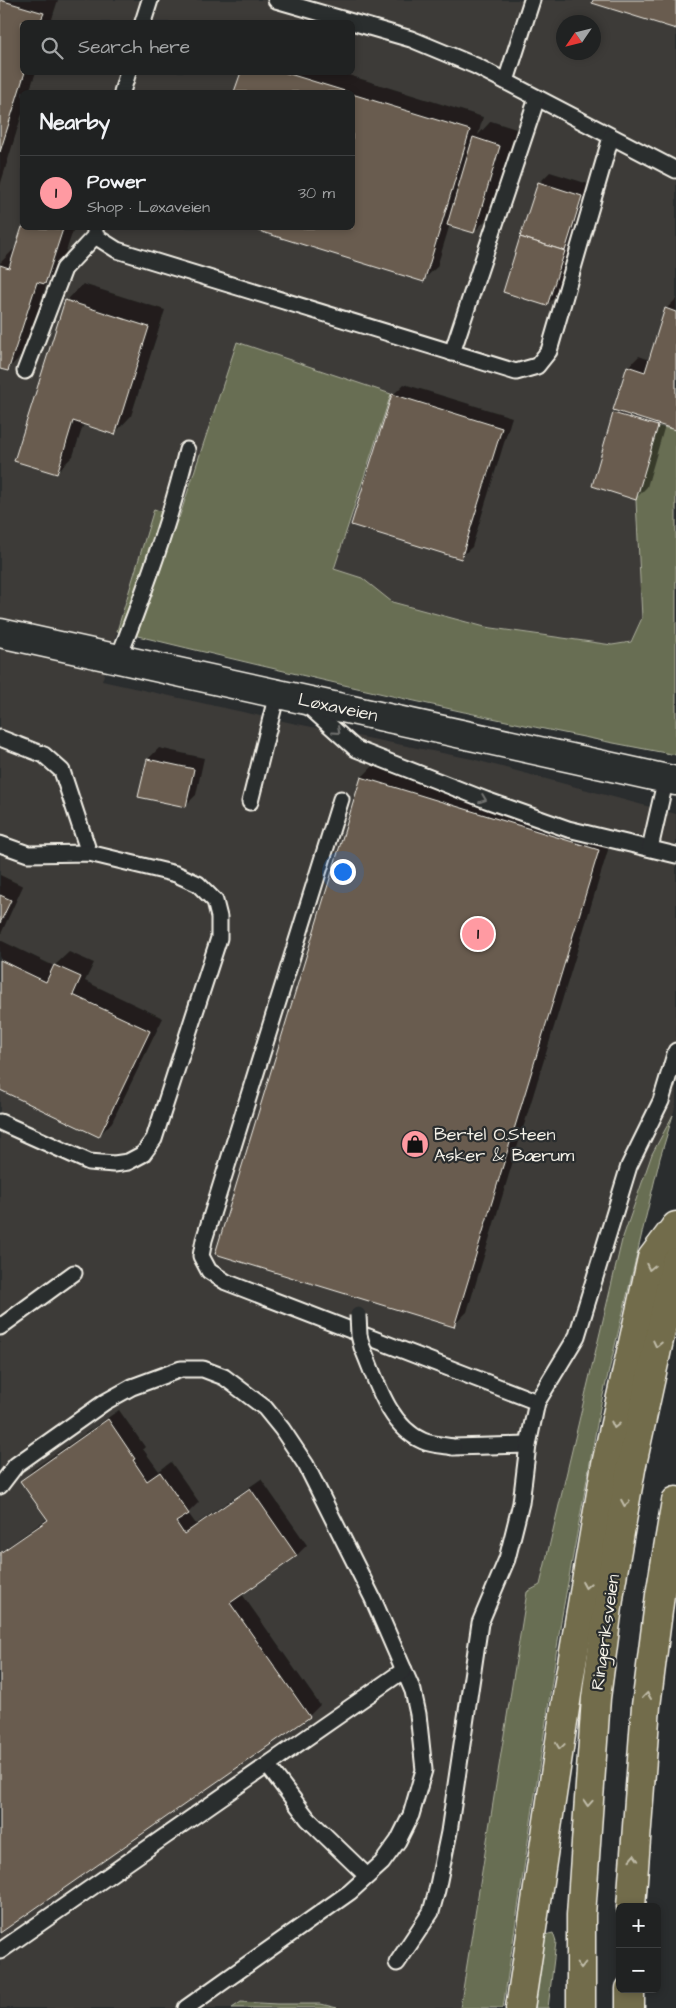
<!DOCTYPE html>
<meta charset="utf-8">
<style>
body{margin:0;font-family:"Architects Daughter",sans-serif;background:#2d2f2f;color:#f1f3f6}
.controls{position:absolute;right:15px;bottom:15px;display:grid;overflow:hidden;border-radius:8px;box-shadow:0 2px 8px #0003}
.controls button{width:45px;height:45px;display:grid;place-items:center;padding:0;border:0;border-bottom:1px solid #3d3f40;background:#202222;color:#f1f3f6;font:25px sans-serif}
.compass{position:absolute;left:556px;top:15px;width:45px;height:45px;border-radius:50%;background:#202222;box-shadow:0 2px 8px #0003;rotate:235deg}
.you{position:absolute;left:342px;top:871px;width:18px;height:18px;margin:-12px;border:4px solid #fff;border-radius:50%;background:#1a73e8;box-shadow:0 0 0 8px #1a73e833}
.badge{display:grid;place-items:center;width:32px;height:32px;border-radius:50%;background:#ff9aa2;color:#111;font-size:16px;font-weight:700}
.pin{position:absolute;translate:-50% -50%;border:2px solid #fff;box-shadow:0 1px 5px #0006}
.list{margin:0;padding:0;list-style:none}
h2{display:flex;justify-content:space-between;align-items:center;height:65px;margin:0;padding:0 20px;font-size:21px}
h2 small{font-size:16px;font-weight:400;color:#a2a4a5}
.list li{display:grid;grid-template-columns:32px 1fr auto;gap:15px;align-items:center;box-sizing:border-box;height:75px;padding:0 20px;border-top:1px solid #3d3f40}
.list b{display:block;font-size:19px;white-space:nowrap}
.list p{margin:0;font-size:16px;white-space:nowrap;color:#a2a4a5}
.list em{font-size:16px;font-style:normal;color:#a2a4a5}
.icon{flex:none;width:28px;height:28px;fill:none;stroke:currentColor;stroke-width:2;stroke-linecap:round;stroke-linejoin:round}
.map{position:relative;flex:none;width:676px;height:2008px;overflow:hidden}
.search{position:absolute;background:#202222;box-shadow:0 2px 8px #0003;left:20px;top:20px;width:335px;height:55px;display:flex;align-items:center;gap:12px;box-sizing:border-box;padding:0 18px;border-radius:8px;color:#a2a4a5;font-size:19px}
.panel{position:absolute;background:#202222;box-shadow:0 2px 8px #0003;left:20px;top:90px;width:335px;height:140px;border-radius:8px}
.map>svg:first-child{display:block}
.built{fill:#3d3b38;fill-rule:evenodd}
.green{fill:#686e53;stroke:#aeb09e}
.shadow{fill:#0007}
.building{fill:#695c50;stroke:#f4f1e8}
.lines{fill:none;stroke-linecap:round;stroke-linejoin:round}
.service-casing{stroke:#f4f1e8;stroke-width:19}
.minor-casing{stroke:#f4f1e8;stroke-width:31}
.motorway-casing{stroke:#f4f1e8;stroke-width:31}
.service{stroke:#2a2d2e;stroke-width:15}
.minor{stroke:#2a2d2e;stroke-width:28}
.motorway{stroke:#726c4b;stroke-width:28}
.service-bridge-casing{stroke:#f4f1e8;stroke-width:19;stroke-linecap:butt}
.service-bridge{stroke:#2a2d2e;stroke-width:15}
.oneway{stroke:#71726f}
.oneway2{stroke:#c0bca9}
.labels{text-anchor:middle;stroke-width:4.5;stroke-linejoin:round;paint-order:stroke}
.street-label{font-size:18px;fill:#f4f1e8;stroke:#2a2d2e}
.poi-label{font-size:18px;fill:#f4f1e8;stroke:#2a2d2e;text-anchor:start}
</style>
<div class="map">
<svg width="676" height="2008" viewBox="0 0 676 2008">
<rect width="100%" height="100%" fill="#2a2d2e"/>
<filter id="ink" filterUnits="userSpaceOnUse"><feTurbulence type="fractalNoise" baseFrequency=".02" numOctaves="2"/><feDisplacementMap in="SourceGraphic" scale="10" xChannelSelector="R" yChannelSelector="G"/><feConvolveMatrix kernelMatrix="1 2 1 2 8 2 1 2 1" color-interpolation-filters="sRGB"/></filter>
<g filter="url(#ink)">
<path class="built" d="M 0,0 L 676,0 L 676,430 L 658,427 L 636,500 L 642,618 L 631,642 L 612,646 L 485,627 L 392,602 L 334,569 L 391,394 L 179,518 L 154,509 L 102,681 L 292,723 L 472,759 L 676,814 L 676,1103 L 673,1115 L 652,1154 L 622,1240 L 540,1585 L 527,1592 L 460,2008 L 337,2008 L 321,2004 L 277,2004 L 241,2002 L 232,2008 L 0,2008 ZM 22,22 L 352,22 L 352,72 L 22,72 ZM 564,22 L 594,22 L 594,52 L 564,52 ZM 22,92 L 352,92 L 352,228 L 22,228 Z"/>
<g class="green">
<path d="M 237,342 L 391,394 L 334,569 L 362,578 L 392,602 L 485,627 L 612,645 L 631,642 L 642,618 L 636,500 L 658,426 L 676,430 L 676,755 C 488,720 302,676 117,631 L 154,509 L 179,518 Z"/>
<polygon points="673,1115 660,1158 600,1408 561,1621 503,2008 460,2008 527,1592 540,1585 622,1240 652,1154"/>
<polygon points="553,1933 556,1942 548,2008 534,2008 545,1935"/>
<polygon points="241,2002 277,2004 321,2004 337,2008 232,2008"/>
</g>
<g class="shadow">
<polygon points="0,0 58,0 51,22 22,22 22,72 36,72 29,92 22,92 22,114 0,186"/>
<polygon points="242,72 339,72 483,117 478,135 491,121 516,129 491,215 474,232 450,224 437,267 423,280 254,228 352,228 352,92 236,92"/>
<polygon points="550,172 592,185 558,294 547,305 539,183"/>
<polygon points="24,228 74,228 61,266 48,279 24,353 7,370 0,368 0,263 15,248 17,249"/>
<polygon points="83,284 165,310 131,416 115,433 84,423 73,456 56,473 66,301"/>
<polygon points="676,299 676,428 665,425 647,487 636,498 614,414 618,410 628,367 639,356 650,360 666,309"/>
<polygon points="404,384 512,417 472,547 461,557 393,395"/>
<polygon points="159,748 204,758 196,795 185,806 140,796 148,759"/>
<polygon points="375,764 612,837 467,1312 453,1326 362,777"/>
<polygon points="0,875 23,886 0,936"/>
<polygon points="0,940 54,966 69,952 94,963 85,981 163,1018 112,1122 99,1136 0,1088"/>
<polygon points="119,1410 145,1447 143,1449 159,1471 171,1462 199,1502 188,1513 196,1524 261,1479 307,1545 297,1555 242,1594 320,1705 309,1716 0,1932 0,1552 48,1518 22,1481 32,1470"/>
</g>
<g class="building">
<polygon points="0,0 44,13 40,22 22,22 22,72 25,72 0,152"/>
<polygon points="593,0 676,0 676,29 592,3"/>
<polygon points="241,72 283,72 348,92 234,92"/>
<polygon points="352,94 470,130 424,282 249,228 352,228"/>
<polygon points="473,137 500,146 474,233 447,225"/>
<polygon points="538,182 582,196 565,251 520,237"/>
<polygon points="22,227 63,229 45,284 37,282 8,371 0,369 0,265 9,268"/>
<polygon points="520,237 565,251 547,306 503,292"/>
<polygon points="65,300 149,327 115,435 73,421 57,474 14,461"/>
<polygon points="665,308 676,312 676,430 613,410 627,366 645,372"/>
<polygon points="392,394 502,428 461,559 351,525"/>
<polygon points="613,413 658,426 636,500 592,486"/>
<polygon points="147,759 194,769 186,807 138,797"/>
<polygon points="361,777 599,850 454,1327 215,1254"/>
<polygon points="0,895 11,900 0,923"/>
<polygon points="0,960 46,982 54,965 81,977 73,995 150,1031 99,1137 0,1090"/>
<polygon points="108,1419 135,1459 133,1460 147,1481 160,1472 189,1514 176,1522 184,1534 250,1488 297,1556 230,1603 310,1717 0,1933 0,1553 48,1520 20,1481"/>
</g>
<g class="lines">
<g class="service-casing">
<g id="service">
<polyline points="276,0 411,39 476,66 676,170"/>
<polyline points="143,22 150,0"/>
<polyline points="506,81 532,0"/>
<polyline points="122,92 128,72"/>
<polyline points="95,228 95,236 117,250 516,372 537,366 549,351 611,137"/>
<polyline points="452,353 537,98"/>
<polyline points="25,371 64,269 95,236"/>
<path d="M 118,659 C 145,591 170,522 187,450"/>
<polyline points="307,705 356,749 486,800 568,829 676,855"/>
<polyline points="0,738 44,755 62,771 89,853"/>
<polyline points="341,799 204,1240 201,1256 209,1271 226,1282 537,1402"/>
<polyline points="250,802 277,694"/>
<polyline points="0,844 28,854 89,853 176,874 198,884 215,901 219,917 219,938 154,1139 143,1154 128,1162 114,1164 89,1162 0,1122"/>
<polyline points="650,848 666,778"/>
<polyline points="0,1327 74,1273"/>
<polyline points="453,1447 528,1445"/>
<polyline points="0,1486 16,1465 105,1402 132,1387 181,1369 203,1369 224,1377 265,1408 282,1429 306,1465 373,1599 413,1691 418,1714 424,1770 411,1815 398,1841 382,1863 350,1892 186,2008"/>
<polyline points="268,1766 308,1819 367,1876"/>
<polyline points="0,1951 404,1670"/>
<polyline points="397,1963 431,1912 437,1890 449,1832 480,1623 507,1559 521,1503 528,1445 537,1402 577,1336 629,1166 661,1101 676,1051"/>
</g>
</g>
<g class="minor-casing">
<polyline id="minor" points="0,633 676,781"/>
</g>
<g class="motorway-casing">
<g id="motorway">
<polyline points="631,1907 646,1706 660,1595 676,1501"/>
<polyline points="520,2008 570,1675 606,1464 652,1258 676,1226"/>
<polyline points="581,2008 581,1915 596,1698 611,1584 631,1469 676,1262"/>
<polyline points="630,2008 630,1989"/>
</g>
</g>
<use href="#service" class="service"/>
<use href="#minor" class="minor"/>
<use href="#motorway" class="motorway"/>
<g class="service-bridge-casing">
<path id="service-bridge" d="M 358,1315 L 359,1335 L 362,1347 C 376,1379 388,1426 423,1441 C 432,1445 444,1445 453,1447"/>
</g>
<use href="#service-bridge" class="service-bridge"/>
</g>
<defs><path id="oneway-chevron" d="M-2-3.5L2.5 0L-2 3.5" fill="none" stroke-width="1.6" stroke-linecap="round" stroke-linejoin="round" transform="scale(1.25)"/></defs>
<g class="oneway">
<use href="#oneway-chevron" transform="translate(337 731) rotate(42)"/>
<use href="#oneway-chevron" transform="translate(483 799) rotate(21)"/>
</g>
<g class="oneway2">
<use href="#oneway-chevron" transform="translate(650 1267) rotate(103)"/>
<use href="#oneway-chevron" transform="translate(657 1344) rotate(103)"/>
<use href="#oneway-chevron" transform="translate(615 1425) rotate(103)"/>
<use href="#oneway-chevron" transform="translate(625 1503) rotate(100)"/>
<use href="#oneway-chevron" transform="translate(586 1585) rotate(100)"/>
<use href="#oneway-chevron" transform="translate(647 1696) rotate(-83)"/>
<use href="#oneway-chevron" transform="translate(560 1746) rotate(98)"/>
<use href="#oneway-chevron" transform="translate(588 1803) rotate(94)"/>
<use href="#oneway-chevron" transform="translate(634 1858) rotate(-87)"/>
<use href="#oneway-chevron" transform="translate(581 1965) rotate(90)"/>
</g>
</g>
<defs>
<g id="shop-disc" transform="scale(1.4375)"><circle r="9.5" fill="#ff9aa2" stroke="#2a2d2e"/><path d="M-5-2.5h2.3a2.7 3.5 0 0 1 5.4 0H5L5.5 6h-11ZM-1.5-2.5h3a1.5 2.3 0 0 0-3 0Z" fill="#111"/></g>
</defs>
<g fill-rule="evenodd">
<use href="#shop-disc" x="415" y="1144"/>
</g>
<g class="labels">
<g class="street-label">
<text transform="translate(338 707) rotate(12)" y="6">Løxaveien</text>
<text transform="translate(605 1632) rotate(-82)" y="6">Ringeriksveien</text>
</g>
<g class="poi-label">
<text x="434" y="1140">Bertel O.Steen<tspan x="434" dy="21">Asker &amp; Bærum</tspan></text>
</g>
</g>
</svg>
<div class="controls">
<button>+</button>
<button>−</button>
</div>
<svg class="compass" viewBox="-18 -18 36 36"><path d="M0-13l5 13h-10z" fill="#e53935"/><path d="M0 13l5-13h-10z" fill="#a2a4a5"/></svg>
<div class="you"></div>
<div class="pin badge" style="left:478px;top:934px">1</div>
<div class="search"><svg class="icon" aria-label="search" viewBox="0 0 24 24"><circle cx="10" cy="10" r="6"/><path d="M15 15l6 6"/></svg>Search here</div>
<section class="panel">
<h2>Nearby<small></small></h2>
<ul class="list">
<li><span class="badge">1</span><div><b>Power</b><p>Shop · Løxaveien</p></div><em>30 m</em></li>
</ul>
</section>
</div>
